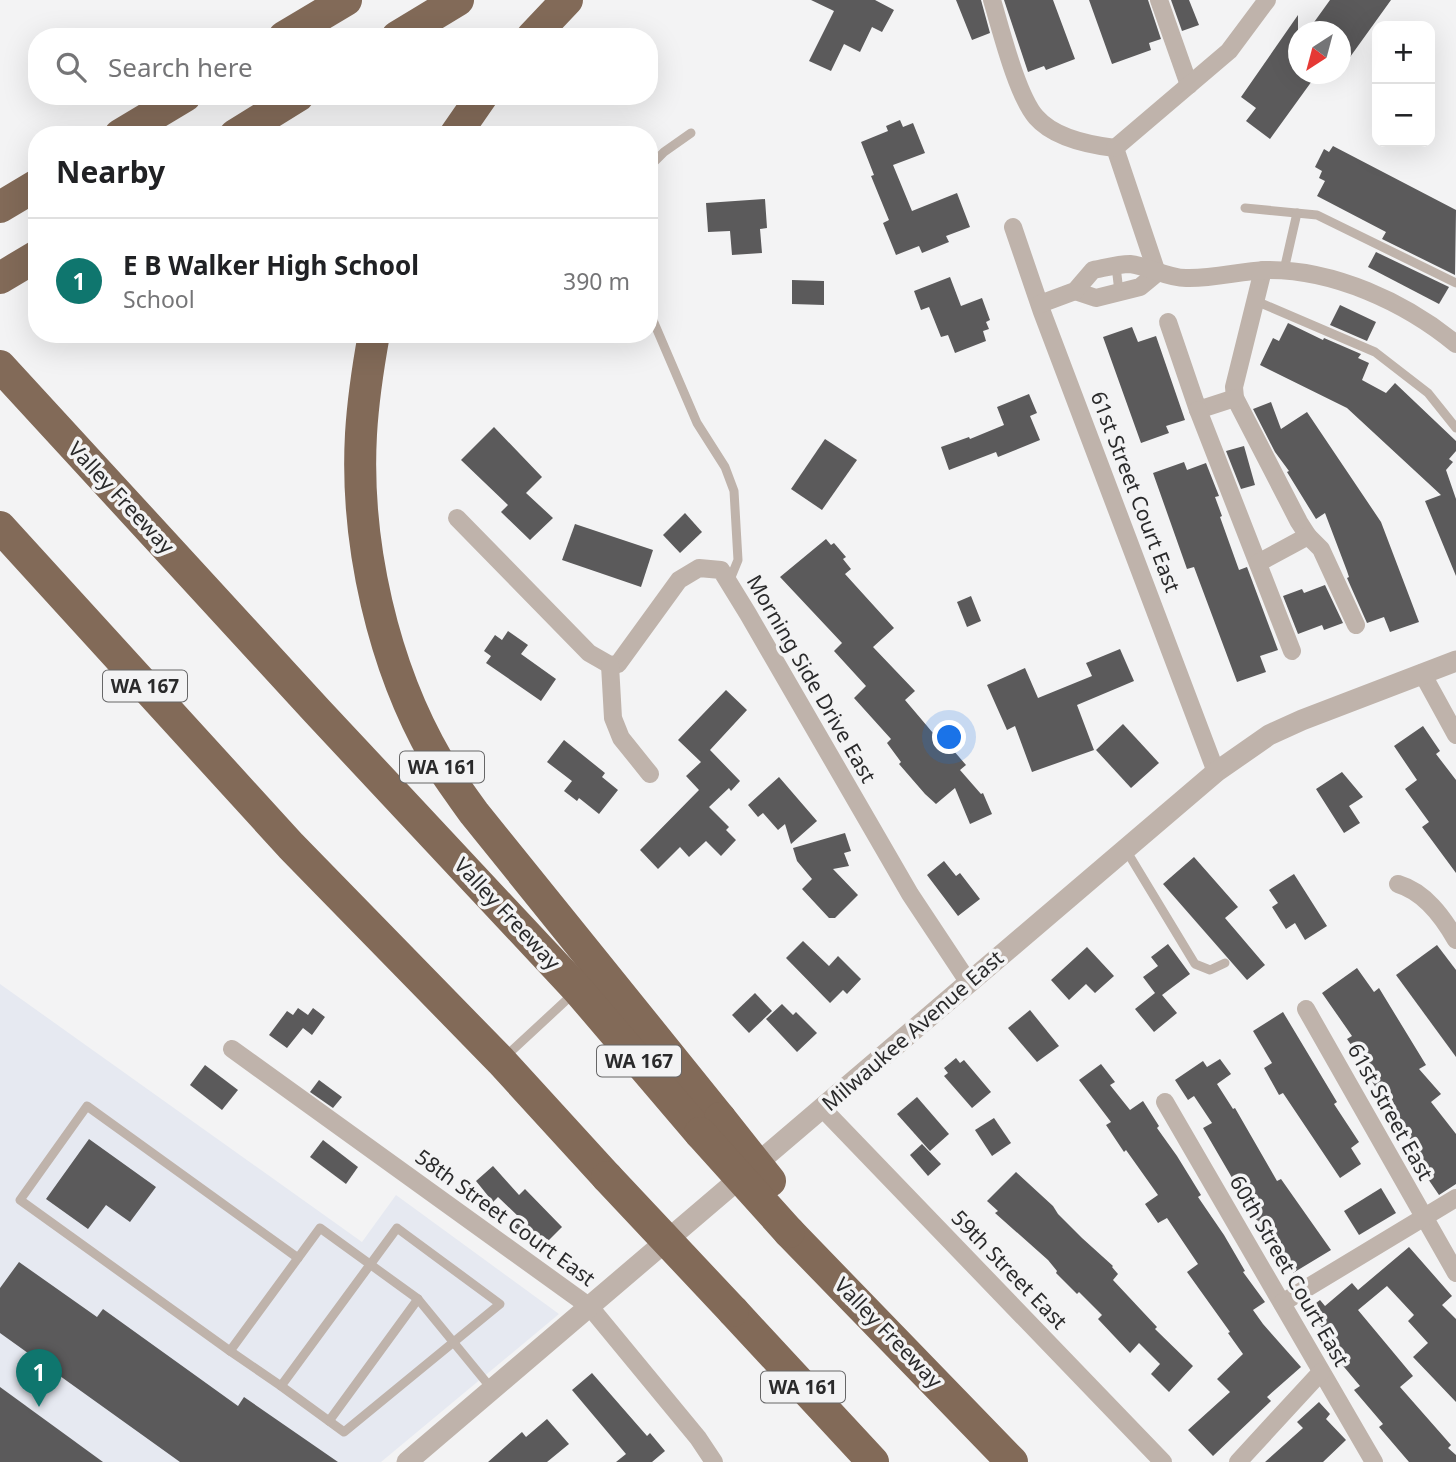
<!DOCTYPE html>
<meta charset="utf-8">
<style>
body{margin:0;font-family:"Noto Sans",sans-serif;background:#f6f6f6;color:#202124}
.controls{position:absolute;right:21px;top:21px;display:grid;overflow:hidden;border-radius:14px;box-shadow:0 7px 28px #0002}
.controls button{width:63px;height:63px;display:grid;place-items:center;padding:0;border:0;border-bottom:2px solid #e0e0e0;background:#fff;color:#202124;font:35px sans-serif}
.compass{position:absolute;left:1288px;top:21px;width:63px;height:63px;border-radius:50%;background:#fff;box-shadow:0 7px 28px #0002;rotate:216deg}
.you{position:absolute;left:950px;top:738px;width:24px;height:24px;margin:-18px;border:5px solid #fff;border-radius:50%;background:#1a73e8;box-shadow:0 0 0 10px #1a73e833}
.badge{display:grid;place-items:center;width:46px;height:46px;border-radius:50%;background:#0f766e;color:#fff;font-size:23px;font-weight:700}
.pin{position:absolute;translate:-50% -58px;filter:drop-shadow(0 2px 4px #0008)}
.pin::after{content:'';position:absolute;top:37px;width:24px;height:21px;background:inherit;clip-path:polygon(0 0,100% 0,50% 100%)}
.list{margin:0;padding:0;list-style:none}
h2{display:flex;justify-content:space-between;align-items:center;height:91px;margin:0;padding:0 28px;font-size:30px}
h2 small{font-size:23px;font-weight:400;color:#757577}
.list li{display:grid;grid-template-columns:46px 1fr auto;gap:21px;align-items:center;box-sizing:border-box;height:126px;padding:0 28px;border-top:2px solid #e0e0e0}
.list b{display:block;font-size:26px;white-space:nowrap}
.list p{margin:0;font-size:23px;white-space:nowrap;color:#757577}
.list em{font-size:23px;font-style:normal;color:#757577}
.icon{flex:none;width:38px;height:38px;fill:none;stroke:currentColor;stroke-width:2;stroke-linecap:round;stroke-linejoin:round}
.map{position:relative;flex:none;width:1456px;height:1462px;overflow:hidden}
.search{position:absolute;background:#fff;box-shadow:0 7px 28px #0002;left:28px;top:28px;width:630px;height:77px;display:flex;align-items:center;gap:18px;box-sizing:border-box;padding:0 24px;border-radius:28px;color:#757577;font-size:26px}
.panel{position:absolute;background:#fff;box-shadow:0 7px 28px #0002;left:28px;top:126px;width:630px;height:217px;border-radius:28px}
.map>svg:first-child{display:block}
.built{fill:#e6e9f1}
.building{fill:#5b5a5b}
.lines{fill:none;stroke-linecap:round;stroke-linejoin:round}
.service{stroke:#bfb3ab;stroke-width:9}
.minor{stroke:#bfb3ab;stroke-width:18}
.tertiary{stroke:#bfb3ab;stroke-width:21}
.motorway{stroke:#826a58;stroke-width:32}
.motorway-bridge{stroke:#826a58;stroke-width:32}
.labels{text-anchor:middle;stroke-width:7;stroke-linejoin:round;paint-order:stroke}
.shield{fill:#f3f3f4;stroke:#666667;stroke-width:2}
.shield-label{font-size:19px;font-weight:bold;fill:#2a2a2b}
.street-label{font-size:21px;fill:#2a2a2b;stroke:#f3f3f4}
</style>
<div class="map">
<svg width="1456" height="1462" viewBox="0 0 1456 1462">
<rect width="100%" height="100%" fill="#f3f3f4"/>
<polygon class="built" points="0,984 362,1242 396,1195 559,1314 381,1462 0,1462"/>
<g class="building">
<polygon points="811,0 875,0 894,10 882,32 872,27 860,52 844,44 831,71 809,61 834,11"/>
<polygon points="956,0 981,0 990,33 972,40"/>
<polygon points="1004,0 1053,0 1075,59 1046,70 1044,66 1028,72"/>
<polygon points="1089,0 1148,0 1161,39 1149,43 1151,50 1112,64"/>
<polygon points="1171,0 1189,0 1199,25 1182,31"/>
<polygon points="1330,0 1391,0 1340,71 1340,32 1307,32"/>
<polygon points="1298,15 1298,74 1317,74 1270,139 1246,121 1256,108 1241,97"/>
<polygon points="900,120 903,127 913,123 925,153 893,165 912,211 957,193 970,227 946,236 949,242 922,253 919,246 896,255 883,223 889,220 871,176 874,175 861,142 888,131 886,126"/>
<polygon points="1333,146 1456,210 1455,275 1382,239 1386,232 1317,196 1325,181 1319,178 1322,171 1315,167 1324,149 1329,152"/>
<polygon points="765,199 767,228 760,229 762,253 732,255 730,231 708,232 706,203"/>
<polygon points="1376,252 1449,287 1439,304 1368,267"/>
<polygon points="950,277 961,306 982,298 990,320 986,322 989,329 983,331 986,341 955,353 948,335 941,337 929,307 921,310 914,291"/>
<polygon points="792,280 824,281 824,305 792,304"/>
<polygon points="1340,305 1376,322 1367,341 1330,325"/>
<polygon points="1288,323 1323,340 1324,338 1361,354 1358,358 1369,363 1362,380 1386,393 1395,383 1456,441 1456,451 1449,459 1453,462 1446,470 1456,499 1456,576 1425,501 1441,495 1347,408 1260,365 1273,338 1279,341"/>
<polygon points="1132,327 1138,342 1156,336 1185,420 1166,426 1169,433 1141,443 1103,337"/>
<polygon points="1029,394 1037,413 1030,416 1040,440 998,457 996,452 949,470 941,447 969,437 970,439 1004,425 997,407"/>
<polygon points="1271,402 1281,429 1307,412 1381,522 1419,622 1390,632 1384,617 1367,623 1347,578 1349,577 1347,571 1325,513 1316,519 1287,472 1289,471 1275,452 1253,409"/>
<polygon points="494,427 542,477 526,493 553,518 530,540 501,512 508,505 461,460"/>
<polygon points="825,439 857,460 822,510 791,489"/>
<polygon points="1244,446 1255,485 1241,489 1226,451"/>
<polygon points="1184,462 1187,470 1206,463 1219,496 1215,497 1222,516 1220,517 1239,570 1247,567 1278,650 1260,656 1266,672 1237,682 1194,567 1187,569 1153,473"/>
<polygon points="685,513 702,532 680,553 663,535"/>
<polygon points="575,524 653,550 641,587 562,560"/>
<polygon points="826,539 831,545 834,543 846,557 843,559 851,569 845,574 894,628 873,647 915,691 905,700 944,746 947,743 966,765 960,770 981,794 983,793 992,814 970,824 955,788 936,804 925,794 899,764 901,762 887,743 891,739 854,698 866,686 834,651 842,643 780,577"/>
<polygon points="1325,585 1343,623 1324,630 1322,625 1298,634 1283,596 1302,589 1304,593"/>
<polygon points="971,596 981,621 967,627 957,602"/>
<polygon points="508,631 528,645 521,654 556,679 541,701 486,663 491,656 484,651 495,635 502,640"/>
<polygon points="1120,649 1134,681 1077,705 1094,750 1032,772 1015,726 1007,730 987,685 1025,668 1038,698 1092,676 1086,663"/>
<polygon points="726,690 747,710 710,750 740,781 731,791 729,788 709,807 729,827 726,830 736,840 721,856 706,841 689,857 680,847 658,869 640,850 699,790 686,776 701,762 678,740"/>
<polygon points="1123,724 1159,763 1131,788 1096,750"/>
<polygon points="1423,726 1440,751 1436,754 1456,780 1456,873 1422,827 1429,822 1405,789 1417,780 1394,746"/>
<polygon points="564,740 605,773 602,777 618,790 599,814 579,798 577,801 564,791 572,781 547,762"/>
<polygon points="1342,772 1363,797 1349,806 1360,823 1344,833 1316,789"/>
<polygon points="779,777 817,821 791,844 785,824 778,830 763,813 758,817 748,805"/>
<polygon points="845,833 851,851 844,853 849,866 833,869 858,895 835,918 829,918 802,889 812,879 797,861 793,848"/>
<polygon points="1194,857 1238,907 1225,918 1265,965 1247,980 1163,884"/>
<polygon points="944,861 956,876 960,873 980,899 958,916 927,875"/>
<polygon points="1294,874 1327,926 1305,940 1295,923 1286,929 1272,907 1278,903 1269,890"/>
<polygon points="803,941 829,966 838,956 861,979 847,994 843,990 830,1003 786,958"/>
<polygon points="1168,944 1190,974 1162,995 1177,1013 1154,1032 1135,1009 1155,993 1143,977 1158,966 1151,957"/>
<polygon points="1437,945 1456,970 1456,1057 1396,975"/>
<polygon points="1087,947 1114,976 1095,993 1086,984 1069,1000 1051,980"/>
<polygon points="1357,968 1374,992 1379,988 1426,1065 1419,1069 1441,1094 1431,1102 1456,1134 1456,1184 1439,1195 1426,1176 1430,1173 1407,1144 1411,1140 1386,1109 1388,1108 1364,1068 1366,1067 1347,1039 1352,1036 1322,993"/>
<polygon points="755,993 772,1011 749,1033 732,1015"/>
<polygon points="782,1004 793,1015 796,1012 817,1033 797,1052 766,1019"/>
<polygon points="298,1008 308,1015 313,1008 325,1017 312,1035 303,1028 287,1048 269,1035 287,1011 293,1015"/>
<polygon points="1030,1010 1059,1046 1037,1062 1008,1028"/>
<polygon points="1283,1012 1337,1102 1334,1104 1359,1142 1351,1148 1361,1164 1340,1178 1283,1093 1279,1095 1264,1068 1272,1063 1253,1031"/>
<polygon points="956,1058 960,1063 964,1060 991,1092 972,1108 944,1076 948,1073 944,1068"/>
<polygon points="1220,1059 1231,1074 1217,1084 1233,1109 1235,1108 1277,1181 1281,1179 1331,1250 1293,1273 1259,1224 1203,1128 1212,1123 1194,1096 1188,1100 1175,1080 1203,1061 1207,1067"/>
<polygon points="1101,1064 1115,1082 1110,1085 1130,1110 1143,1101 1159,1126 1157,1128 1177,1156 1201,1195 1198,1197 1224,1235 1245,1271 1243,1272 1265,1302 1253,1310 1263,1324 1301,1367 1267,1397 1271,1401 1213,1456 1188,1430 1230,1392 1217,1379 1243,1354 1228,1333 1230,1332 1187,1272 1198,1264 1167,1218 1158,1223 1145,1204 1158,1195 1126,1150 1124,1152 1106,1125 1111,1122 1079,1080"/>
<polygon points="205,1065 238,1090 222,1110 190,1085"/>
<polygon points="319,1080 342,1097 333,1108 310,1092"/>
<polygon points="917,1097 949,1134 930,1151 897,1114"/>
<polygon points="994,1118 1011,1143 992,1156 975,1130"/>
<polygon points="89,1139 156,1187 130,1222 106,1205 88,1229 46,1199"/>
<polygon points="323,1140 358,1167 346,1184 310,1157"/>
<polygon points="922,1144 941,1164 928,1176 910,1155"/>
<polygon points="493,1166 519,1195 525,1189 562,1227 542,1247 529,1234 525,1238 513,1226 520,1218 498,1197 493,1202 476,1181"/>
<polygon points="1016,1172 1053,1206 1058,1214 1082,1238 1113,1266 1112,1267 1118,1274 1113,1280 1157,1327 1155,1329 1193,1366 1169,1392 1151,1374 1160,1364 1139,1343 1130,1353 1098,1319 1102,1315 1079,1292 1077,1294 1056,1273 1057,1271 1048,1260 995,1213 998,1211 987,1201"/>
<polygon points="1381,1188 1396,1213 1359,1235 1344,1211"/>
<polygon points="1409,1247 1452,1296 1442,1305 1456,1319 1456,1402 1413,1357 1428,1343 1408,1321 1414,1315 1387,1286 1358,1310 1413,1376 1400,1387 1451,1445 1448,1448 1456,1455 1456,1462 1409,1462 1379,1427 1383,1424 1354,1390 1360,1386 1334,1355 1341,1350 1307,1310 1320,1300 1325,1306 1352,1283 1358,1290"/>
<polygon points="19,1262 97,1317 103,1309 238,1406 244,1397 338,1462 180,1462 0,1333 0,1288"/>
<polygon points="592,1373 647,1436 650,1433 665,1451 652,1462 616,1462 626,1454 572,1390"/>
<polygon points="0,1387 103,1462 0,1462"/>
<polygon points="1319,1402 1330,1414 1326,1419 1346,1440 1323,1462 1265,1462 1303,1428 1297,1422"/>
<polygon points="547,1419 569,1444 547,1462 488,1462 522,1432 526,1437"/>
</g>
<g class="lines">
<g class="service">
<polyline points="649,167 664,152 691,133"/>
<polyline points="1245,208 1317,215 1456,283"/>
<polyline points="1116,266 1119,292"/>
<polyline points="1284,270 1297,213"/>
<polyline points="1256,301 1375,352 1428,393 1456,428"/>
<polyline points="649,311 697,423 725,467 734,491 738,560 729,582"/>
<polyline points="1126,850 1195,964 1210,970 1225,963"/>
<polyline points="505,1057 574,993"/>
<polygon points="397,1228 500,1304 344,1432 281,1386"/>
<polyline points="230,1351 20,1200 87,1106 298,1258"/>
<polyline points="281,1386 230,1351 320,1228 418,1299 491,1388"/>
<polyline points="329,1421 418,1299"/>
</g>
<g class="minor">
<path d="M 992,0 C 1001,30 1017,95 1036,117 C 1054,138 1090,145 1115,148 L 1157,273"/>
<polyline points="1159,0 1189,85"/>
<polyline points="1115,148 1229,51 1267,0"/>
<polyline points="1013,227 1042,312 1216,772"/>
<polyline points="1263,270 1234,387 1235,398 1299,522 1308,536"/>
<polyline points="1075,291 1096,298 1140,287 1157,273"/>
<path d="M 1040,304 L 1075,291 L 1093,270 C 1104,268 1118,264 1130,264 C 1148,266 1167,278 1186,278 C 1213,279 1240,271 1266,270 C 1333,269 1405,302 1456,344"/>
<polyline points="1168,322 1198,410 1235,398"/>
<polyline points="1198,410 1292,651"/>
<polyline points="457,518 589,653 610,665 618,664 679,580 699,568 721,570 748,614 910,894 969,983"/>
<polyline points="1258,563 1308,536 1321,549 1356,625"/>
<polyline points="610,665 613,718 621,738 650,774"/>
<polyline points="1422,673 1456,735"/>
<path d="M 1398,884 C 1425,892 1443,917 1456,940"/>
<polyline points="1306,1009 1456,1273"/>
<polyline points="232,1049 590,1307 698,1438 714,1462"/>
<polyline points="1165,1102 1374,1462"/>
<polyline points="823,1109 1163,1462"/>
<polyline points="1282,1303 1456,1198"/>
<polyline points="1238,1462 1321,1372"/>
</g>
<polyline class="tertiary" points="407,1462 1216,772 1269,735 1302,720 1456,661"/>
<g class="motorway">
<polyline points="284,37 346,0"/>
<polyline points="397,37 458,0"/>
<polyline points="532,37 567,0"/>
<polyline points="120,135 185,96"/>
<polyline points="235,135 298,96"/>
<polyline points="455,135 482,96"/>
<polyline points="0,207 37,185"/>
<polyline points="0,278 37,256"/>
<path d="M 374,334 C 368,367 363,400 361,434 C 355,543 383,667 438,761 C 449,779 462,796 474,813 L 720,1118"/>
<polyline points="0,366 317,711 578,990 700,1133"/>
<polyline points="0,527 291,846 501,1061 607,1177"/>
<polyline points="789,1232 1012,1462"/>
<polyline points="733,1311 873,1462"/>
</g>
<g class="motorway-bridge">
<polyline points="720,1118 770,1181"/>
<polyline points="700,1133 789,1232"/>
<polyline points="607,1177 733,1311"/>
</g>
</g>
<g class="labels">
<g class="shield">
<rect x="103" y="670.5" width="84" height="31" rx="5"/>
<rect x="400" y="751.5" width="84" height="31" rx="5"/>
<rect x="597" y="1045.5" width="84" height="31" rx="5"/>
<rect x="761" y="1371.5" width="84" height="31" rx="5"/>
</g>
<g class="shield-label">
<text x="145" y="693">WA 167</text>
<text x="442" y="774">WA 161</text>
<text x="639" y="1068">WA 167</text>
<text x="803" y="1394">WA 161</text>
</g>
<g class="street-label">
<text transform="translate(1135 492) rotate(69)" y="7">61st Street Court East</text>
<text transform="translate(121 498) rotate(47)" y="7">Valley Freeway</text>
<text transform="translate(811 679) rotate(60)" y="7">Morning Side Drive East</text>
<text transform="translate(507 914) rotate(47)" y="7">Valley Freeway</text>
<text transform="translate(913 1031) rotate(-41)" y="7">Milwaukee Avenue East</text>
<text transform="translate(1390 1112) rotate(61)" y="7">61st Street East</text>
<text transform="translate(505 1218) rotate(36)" y="7">58th Street Court East</text>
<text transform="translate(1009 1270) rotate(46)" y="7">59th Street East</text>
<text transform="translate(1289 1271) rotate(60)" y="7">60th Street Court East</text>
<text transform="translate(888 1333) rotate(46)" y="7">Valley Freeway</text>
</g>
</g>
</svg>
<div class="controls">
<button>+</button>
<button>−</button>
</div>
<svg class="compass" viewBox="-18 -18 36 36"><path d="M0-13l5 13h-10z" fill="#e53935"/><path d="M0 13l5-13h-10z" fill="#757577"/></svg>
<div class="you"></div>
<div class="pin badge" style="left:39px;top:1407px">1</div>
<div class="search"><svg class="icon" aria-label="search" viewBox="0 0 24 24"><circle cx="10" cy="10" r="6"/><path d="M15 15l6 6"/></svg>Search here</div>
<section class="panel">
<h2>Nearby<small></small></h2>
<ul class="list">
<li><span class="badge">1</span><div><b>E B Walker High School</b><p>School</p></div><em>390 m</em></li>
</ul>
</section>
</div>
